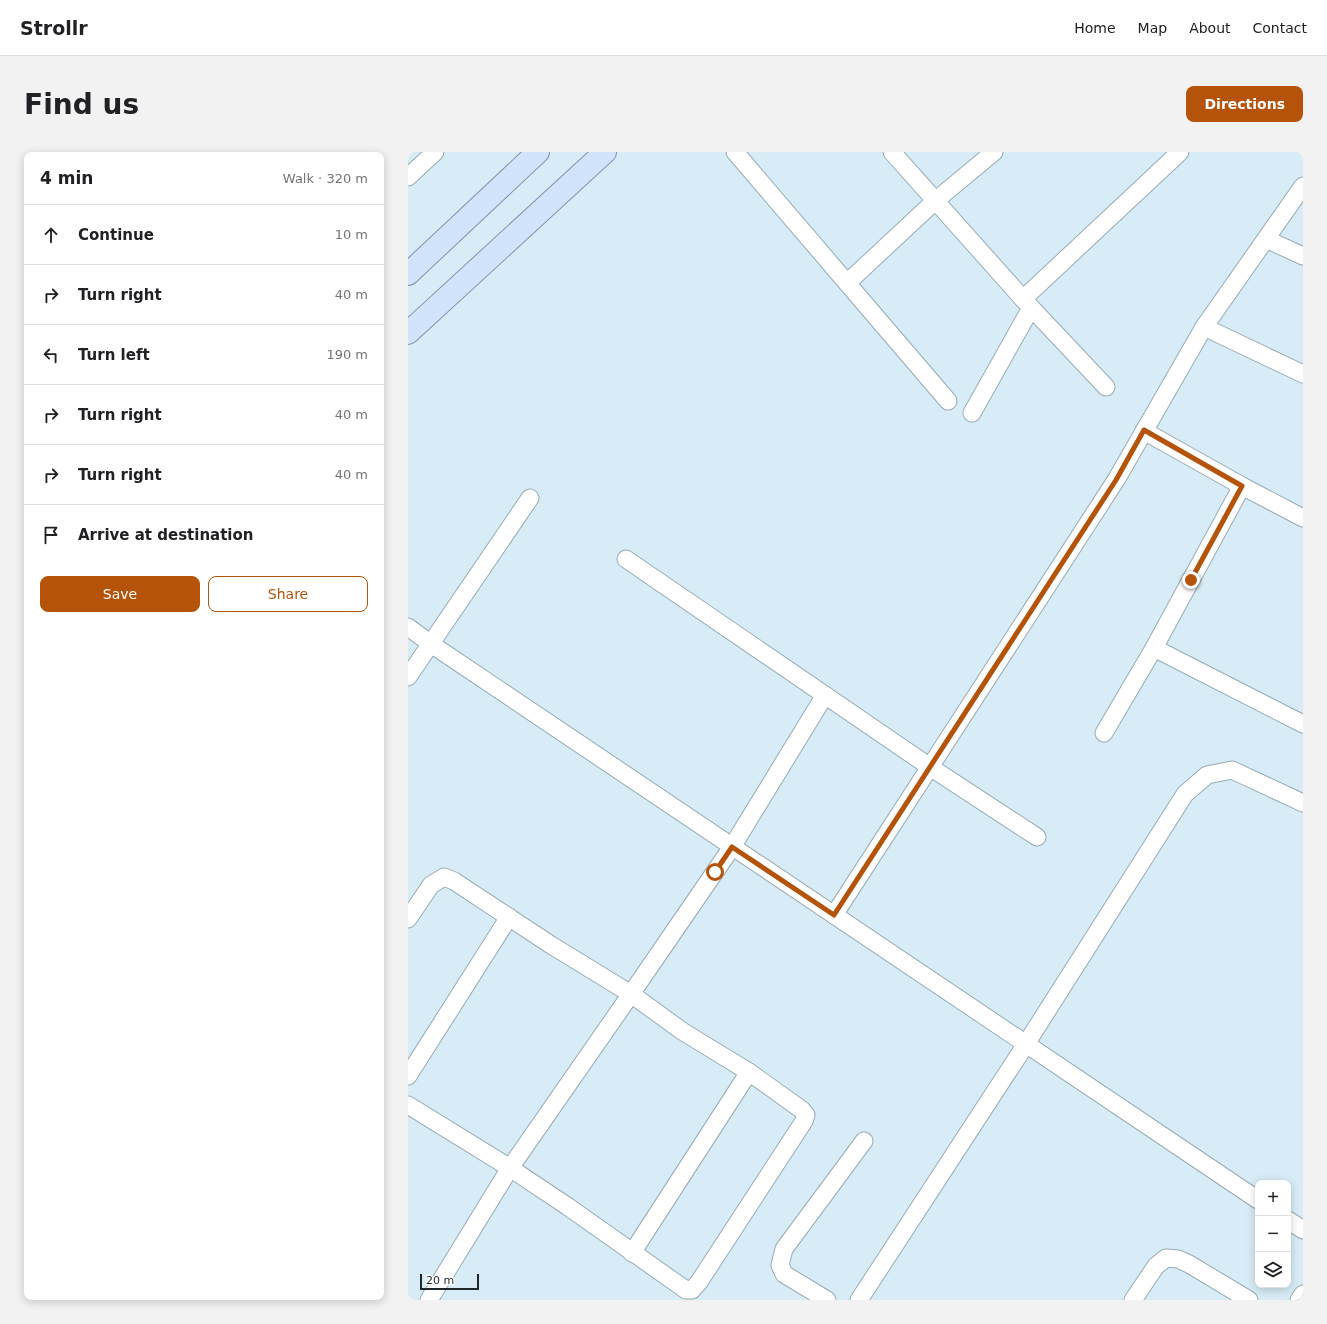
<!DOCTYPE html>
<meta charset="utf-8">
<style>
body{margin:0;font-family:"DejaVu Sans",sans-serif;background:#f2f2f2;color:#202124}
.controls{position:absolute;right:12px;bottom:12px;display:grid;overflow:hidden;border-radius:8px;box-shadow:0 2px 10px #0003}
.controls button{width:36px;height:36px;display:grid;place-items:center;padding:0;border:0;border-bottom:1px solid #e0e0e0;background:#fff;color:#202124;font:20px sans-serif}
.scale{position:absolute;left:12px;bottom:10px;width:59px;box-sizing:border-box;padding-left:4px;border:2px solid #1f272a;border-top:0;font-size:11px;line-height:14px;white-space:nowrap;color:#1f272a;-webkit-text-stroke:3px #fff;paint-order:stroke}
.stop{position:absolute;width:12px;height:12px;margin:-9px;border:3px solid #b45309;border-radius:50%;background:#fff}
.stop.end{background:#b45309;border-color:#fff;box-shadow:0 1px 4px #0008}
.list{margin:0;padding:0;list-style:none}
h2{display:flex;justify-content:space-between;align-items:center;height:52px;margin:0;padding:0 16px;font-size:17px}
h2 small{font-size:13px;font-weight:400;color:#757577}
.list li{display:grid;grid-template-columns:26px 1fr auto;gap:12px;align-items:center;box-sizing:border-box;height:60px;padding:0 16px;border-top:1px solid #e0e0e0}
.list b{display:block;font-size:15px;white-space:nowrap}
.list em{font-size:13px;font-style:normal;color:#757577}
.actions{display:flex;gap:8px;padding:12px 16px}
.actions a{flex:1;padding:9px 0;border:1px solid #b45309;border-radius:8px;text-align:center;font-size:14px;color:#b45309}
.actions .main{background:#b45309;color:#fff}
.icon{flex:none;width:22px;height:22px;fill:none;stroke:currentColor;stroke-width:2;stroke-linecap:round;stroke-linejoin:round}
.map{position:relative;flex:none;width:895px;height:1148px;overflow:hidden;border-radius:8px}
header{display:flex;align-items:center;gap:24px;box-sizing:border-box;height:56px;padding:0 20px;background:#fff;border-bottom:1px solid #e0e0e0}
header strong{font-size:19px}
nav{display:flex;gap:22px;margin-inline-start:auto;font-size:14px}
.intro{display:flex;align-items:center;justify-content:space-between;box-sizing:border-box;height:96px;padding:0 24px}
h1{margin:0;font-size:28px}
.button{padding:10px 18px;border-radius:8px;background:#b45309;color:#fff;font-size:14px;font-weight:700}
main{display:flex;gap:24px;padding:0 24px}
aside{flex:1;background:#fff;border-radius:8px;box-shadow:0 2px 10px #0003}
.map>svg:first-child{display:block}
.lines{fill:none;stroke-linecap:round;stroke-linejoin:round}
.street-casing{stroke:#97abb4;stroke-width:19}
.primary-casing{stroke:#7f96b1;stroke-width:24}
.street{stroke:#fff;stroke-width:17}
.primary{stroke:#d1e4fc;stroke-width:22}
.route{stroke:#b45309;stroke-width:5}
</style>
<header>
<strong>Strollr</strong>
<nav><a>Home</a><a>Map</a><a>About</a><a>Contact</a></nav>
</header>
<div class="intro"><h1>Find us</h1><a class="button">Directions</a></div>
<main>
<aside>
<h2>4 min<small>Walk · 320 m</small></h2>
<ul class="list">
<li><svg class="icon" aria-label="ahead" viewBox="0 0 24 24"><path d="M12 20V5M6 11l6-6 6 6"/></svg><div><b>Continue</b></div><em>10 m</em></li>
<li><svg class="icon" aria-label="right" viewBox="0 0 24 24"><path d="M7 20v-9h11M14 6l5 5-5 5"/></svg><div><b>Turn right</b></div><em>40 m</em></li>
<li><svg class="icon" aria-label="left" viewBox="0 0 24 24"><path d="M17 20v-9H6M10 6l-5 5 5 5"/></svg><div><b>Turn left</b></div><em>190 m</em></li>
<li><svg class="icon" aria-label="right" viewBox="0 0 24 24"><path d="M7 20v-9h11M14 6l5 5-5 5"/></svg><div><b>Turn right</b></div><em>40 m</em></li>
<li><svg class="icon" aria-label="right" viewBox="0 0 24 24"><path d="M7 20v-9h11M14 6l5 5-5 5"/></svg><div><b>Turn right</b></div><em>40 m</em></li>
<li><svg class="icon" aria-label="arrive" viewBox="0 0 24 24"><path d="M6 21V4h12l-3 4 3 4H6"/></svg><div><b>Arrive at destination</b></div></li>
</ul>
<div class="actions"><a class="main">Save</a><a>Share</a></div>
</aside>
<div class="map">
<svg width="895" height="1148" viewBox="0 0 895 1148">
<rect width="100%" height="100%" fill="#d7ecf6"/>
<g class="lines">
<g class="street-casing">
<g id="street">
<polyline points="327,0 439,131 527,49 586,0"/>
<polyline points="484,0 615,147 698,235"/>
<polyline points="0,25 27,0"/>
<polyline points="858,87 895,104"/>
<polyline points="439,131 540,249"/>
<polyline points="615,147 772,0"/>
<polyline points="796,175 895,222"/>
<polyline points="564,261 623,156"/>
<polyline points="736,279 834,334 746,496 895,572"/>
<polyline points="834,334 895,366"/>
<polyline points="218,407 522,615 629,685"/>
<polyline points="0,475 23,492 850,1048"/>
<polyline points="0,525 122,346"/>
<polyline points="696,581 746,496"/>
<polyline points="426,763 708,328 796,175 895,34"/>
<polyline points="0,767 23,733 36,725 46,729 143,793 223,842 274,879 341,920 394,958 398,963 396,969 291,1130 284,1138 278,1138 159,1054 102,1016 0,953"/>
<polyline points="0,924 101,765"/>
<polyline points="880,1068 895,1078"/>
<polyline points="224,1101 341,920"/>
<polyline points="21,1148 102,1016 223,842 324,695 417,543"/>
<polyline points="419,1148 376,1122 372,1113 376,1097 456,989"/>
<polyline points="451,1148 618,892 777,642 799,623 824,618 895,651"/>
<polyline points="725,1148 748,1114 758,1106 770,1107 781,1112 841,1148"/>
<polyline points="891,1148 895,1142"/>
</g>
</g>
<g class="primary-casing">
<g id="primary">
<polyline points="0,122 130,0"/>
<polyline points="0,181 197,0"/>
</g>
</g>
<use href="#street" class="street"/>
<use href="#primary" class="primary"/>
</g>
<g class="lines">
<polyline class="route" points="307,720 324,695 426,763 708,328 736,278 834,334 783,428"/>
</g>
</svg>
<div class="controls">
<button>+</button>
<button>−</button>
<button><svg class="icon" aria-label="layers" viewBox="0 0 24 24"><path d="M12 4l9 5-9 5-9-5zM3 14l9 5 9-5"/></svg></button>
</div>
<div class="scale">20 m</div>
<div class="stop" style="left:307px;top:720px"></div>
<div class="stop end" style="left:783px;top:428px"></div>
</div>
</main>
